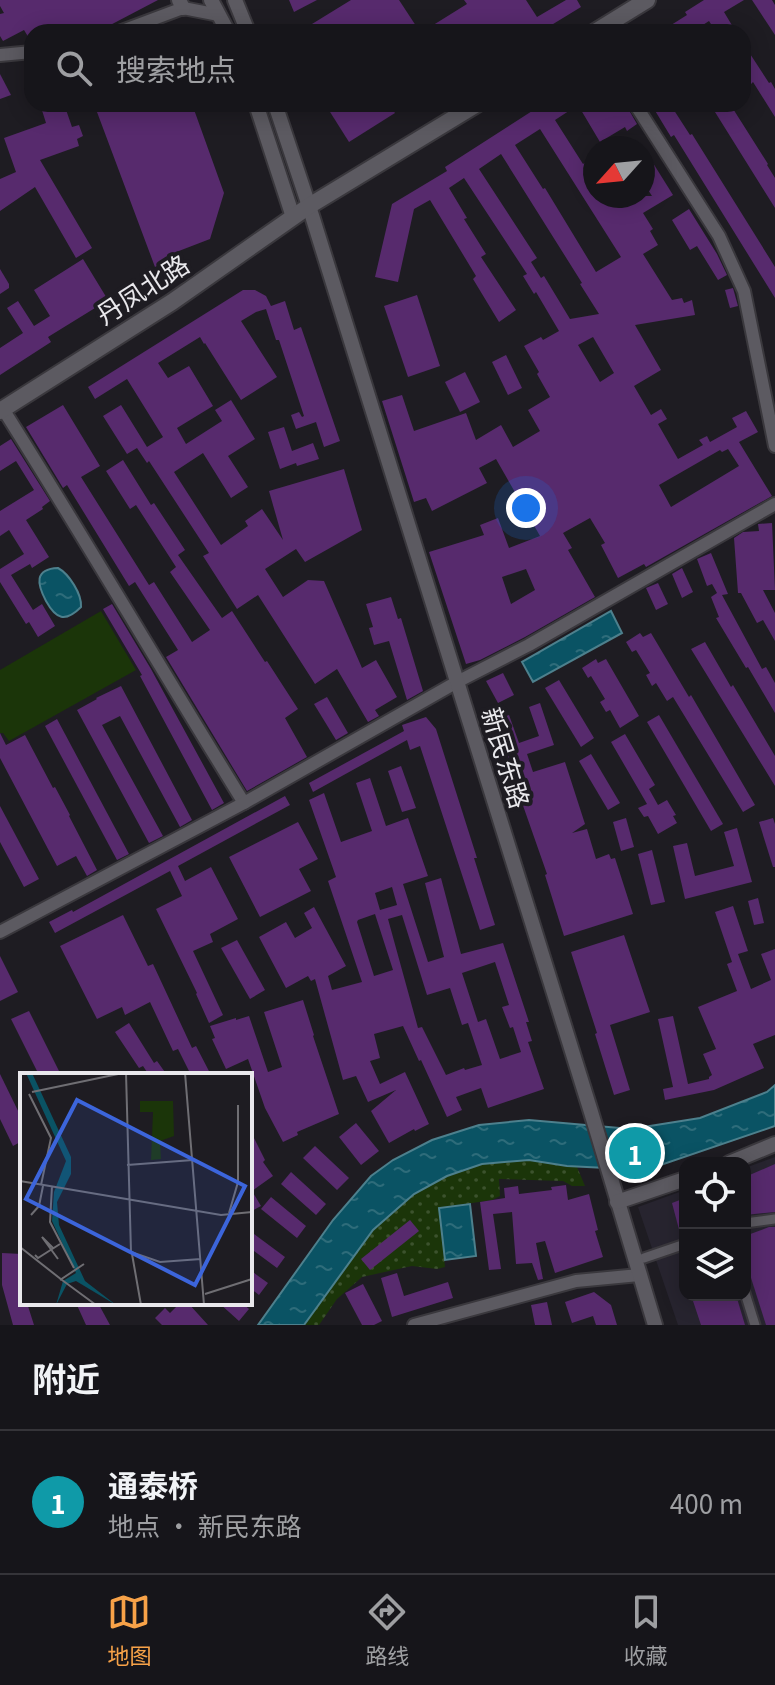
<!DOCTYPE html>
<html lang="zh">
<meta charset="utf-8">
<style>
body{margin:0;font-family:Georgia,"Noto Sans SC",serif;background:#232227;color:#f1f3f6}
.controls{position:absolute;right:24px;bottom:24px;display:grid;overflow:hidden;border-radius:16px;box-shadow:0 4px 20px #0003}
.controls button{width:72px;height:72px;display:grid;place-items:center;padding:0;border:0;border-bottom:2px solid #353439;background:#16151a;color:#f1f3f6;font:40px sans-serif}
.compass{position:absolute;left:583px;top:136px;width:72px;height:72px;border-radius:50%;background:#16151a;box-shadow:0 4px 20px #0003;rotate:243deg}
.you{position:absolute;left:526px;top:508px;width:28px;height:28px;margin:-20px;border:6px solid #fff;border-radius:50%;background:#1a73e8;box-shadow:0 0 0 12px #1a73e833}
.badge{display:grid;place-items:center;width:52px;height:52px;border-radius:50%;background:#f7a248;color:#fff;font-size:26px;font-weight:700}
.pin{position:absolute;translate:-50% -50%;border:4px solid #fff;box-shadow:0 2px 8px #0006}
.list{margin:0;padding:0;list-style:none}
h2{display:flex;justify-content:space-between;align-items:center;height:104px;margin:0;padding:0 32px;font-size:34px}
h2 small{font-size:26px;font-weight:400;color:#9e9fa2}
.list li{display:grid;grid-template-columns:52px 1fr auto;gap:24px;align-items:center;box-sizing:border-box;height:144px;padding:0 32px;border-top:2px solid #353439}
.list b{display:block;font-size:30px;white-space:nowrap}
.list p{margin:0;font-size:26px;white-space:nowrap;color:#9e9fa2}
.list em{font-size:26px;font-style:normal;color:#9e9fa2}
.icon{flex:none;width:44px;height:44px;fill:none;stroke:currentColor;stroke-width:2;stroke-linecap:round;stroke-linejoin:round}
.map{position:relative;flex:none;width:775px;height:1325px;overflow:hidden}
.search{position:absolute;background:#16151a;box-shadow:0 4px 20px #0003;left:24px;right:24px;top:24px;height:88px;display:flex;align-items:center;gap:20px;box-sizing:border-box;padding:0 28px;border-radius:24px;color:#9e9fa2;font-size:30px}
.sheet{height:248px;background:#16151a}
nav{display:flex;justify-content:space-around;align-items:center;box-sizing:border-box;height:112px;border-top:2px solid #353439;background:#16151a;font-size:22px;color:#9e9fa2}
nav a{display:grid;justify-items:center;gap:4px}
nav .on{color:#f7a248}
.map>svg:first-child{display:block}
.built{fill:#27242f}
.park{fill:url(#park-dots)}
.garden{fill:#1b3509}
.water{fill:url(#water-ripples);stroke:#4d808d;stroke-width:2}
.building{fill:#572a6d;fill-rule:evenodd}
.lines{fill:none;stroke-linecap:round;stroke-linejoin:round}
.pedestrian-casing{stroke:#3a383d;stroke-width:13}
.minor-casing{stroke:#3a383d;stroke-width:16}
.tertiary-casing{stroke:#3a383d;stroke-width:18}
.secondary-casing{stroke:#3a383d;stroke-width:20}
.pedestrian{stroke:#5c5a61;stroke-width:9}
.minor{stroke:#5c5a61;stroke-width:12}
.tertiary{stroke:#5c5a61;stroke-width:14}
.secondary{stroke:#5c5a61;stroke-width:16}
.labels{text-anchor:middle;stroke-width:8;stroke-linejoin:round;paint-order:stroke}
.street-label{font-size:26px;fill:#e9e8ec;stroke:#1e1c22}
.inset-road{fill:none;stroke:#6f6e73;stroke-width:2}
.view{fill:#3c65db;fill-opacity:0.15;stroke:#3c65db;stroke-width:4}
.inset-edge{fill:none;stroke:#e9e8ec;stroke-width:4}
</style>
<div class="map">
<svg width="775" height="1325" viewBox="0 0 775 1325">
<defs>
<pattern id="park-dots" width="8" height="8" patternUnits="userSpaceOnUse" patternTransform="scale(2)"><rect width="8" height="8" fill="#1b3509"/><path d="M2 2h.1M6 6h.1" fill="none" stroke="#3c522d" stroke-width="1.8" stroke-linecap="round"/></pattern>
<pattern id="water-ripples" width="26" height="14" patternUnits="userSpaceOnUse" patternTransform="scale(2)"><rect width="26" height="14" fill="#0a5364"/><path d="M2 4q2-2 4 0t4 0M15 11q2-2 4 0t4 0" fill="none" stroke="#2e6c7a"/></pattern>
</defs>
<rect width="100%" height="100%" fill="#1e1c22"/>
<polygon class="built" points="775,1157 775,1325 678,1325 638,1207 685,1190 685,1295 745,1295 745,1168"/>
<polygon class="park" points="529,1160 577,1167 585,1186 572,1186 563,1181 499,1179 500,1196 492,1200 439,1208 445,1267 437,1269 412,1266 362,1277 337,1299 319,1325 303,1325 373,1230 414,1194 447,1176 482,1164"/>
<polygon class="garden" points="101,611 136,670 9,741 3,733 0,733 0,670"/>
<g class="water">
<path d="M 58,568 C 69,574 82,594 81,607 C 65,623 56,619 46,601 C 37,584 34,569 58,568 Z"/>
<polygon points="611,611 622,633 533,682 522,662"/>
<polygon points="775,1085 775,1126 646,1170 567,1166 529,1160 482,1164 447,1176 414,1194 373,1230 304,1325 258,1325 333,1220 371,1176 393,1160 432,1140 479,1125 529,1120 631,1129 700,1118 767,1092"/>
<polygon points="470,1204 476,1256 445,1260 439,1208"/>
</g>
<g class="building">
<polygon points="0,0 158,0 97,32 32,32 32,43 24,30 3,41 0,36 0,14 4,13 0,6"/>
<polygon points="289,0 317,0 294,12"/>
<polygon points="351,0 399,0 420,32 299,32"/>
<polygon points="464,0 526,0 537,17 566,0 577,0 581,7 540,32 422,32 467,4"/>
<polygon points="704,0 744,0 724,12 736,32 716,32 709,21 692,32 660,32 687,15 685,12"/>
<polygon points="752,0 772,0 775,5 775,35"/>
<polygon points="743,43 769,83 771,82 775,89 775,117 753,82 750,85 743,74"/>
<polygon points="0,74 11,95 0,99"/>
<polygon points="40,104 64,104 72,127 79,125 83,136 77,139 79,146 40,160 92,248 76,258 35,187 0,211 0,179 16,172 4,138 46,123"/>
<polygon points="94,104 192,104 224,193 210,239 171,254 173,260 155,267"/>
<polygon points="325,104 389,104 395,113 349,142"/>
<path d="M 543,104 L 625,104 L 626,105 L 637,124 L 627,131 L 625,127 L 600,142 L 578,105 L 555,120 L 583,164 L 595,156 L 595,196 L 652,196 L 643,182 L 643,147 L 673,195 L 643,213 L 653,229 L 650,231 L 658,245 L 643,254 L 672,300 L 682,298 L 684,303 L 692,300 L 695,315 L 635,325 L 661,370 L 634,386 L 651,415 L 661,409 L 667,419 L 658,424 L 678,459 L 703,445 L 699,440 L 707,436 L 710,442 L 737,427 L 732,418 L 746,411 L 758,432 L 739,442 L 772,496 L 646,567 L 644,564 L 618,578 L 601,545 L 605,543 L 590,518 L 563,533 L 572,548 L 568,550 L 595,597 L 525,637 L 480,660 L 466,664 L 429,552 L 484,535 L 480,525 L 498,518 L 509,548 L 540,536 L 496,459 L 479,468 L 487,483 L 432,511 L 426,498 L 414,502 L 382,401 L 402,395 L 414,431 L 466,413 L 476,440 L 501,425 L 513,447 L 540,431 L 528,410 L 550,397 L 537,374 L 539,372 L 524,346 L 541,337 L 543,340 L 559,331 L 536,292 L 534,294 L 523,276 L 527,274 L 464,178 L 449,188 L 467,218 L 464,219 L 486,254 L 481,257 L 516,310 L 499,322 L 473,279 L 476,276 L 430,200 L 414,209 L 398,282 L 375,277 L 392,204 L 447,171 L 445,167 ZM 540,129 L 621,257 L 596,272 L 545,188 L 543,189 L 515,145 ZM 501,154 L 582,283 L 580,284 L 599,314 L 570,319 L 544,276 L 541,278 L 531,262 L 537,258 L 479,169 ZM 593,337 L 614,373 L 600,382 L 578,345 ZM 728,449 L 739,466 L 671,507 L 659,485 L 720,450 L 722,452 ZM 526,569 L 535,590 L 511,604 L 502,577 Z"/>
<polygon points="651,104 670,104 690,135 692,134 775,267 775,298 674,135 671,137"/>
<polygon points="710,104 730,104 768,164 767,165 775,178 775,208"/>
<polygon points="689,209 717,254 727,275 718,280 697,246 690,250 672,220"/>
<polygon points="83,259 108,300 48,337 51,342 0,375 0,348 23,333 7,308 18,301 34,326 50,316 34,290"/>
<polygon points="0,269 9,284 9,288 0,294"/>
<polygon points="733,288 738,306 730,308 725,290"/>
<polygon points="243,290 255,290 266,296 271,306 285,301 294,330 301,327 340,441 324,447 316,422 296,429 291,415 299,412 302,417 304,416 279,340 276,340 266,309 256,312 241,321 277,377 241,400 205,343 204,344 200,337 158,363 168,378 189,366 213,406 177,428 186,444 222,421 215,410 231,400 255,439 228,456 248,487 231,498 203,453 174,472 221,545 248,526 245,521 262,509 283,540 269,491 344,469 362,530 305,562 296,549 265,569 283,597 308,580 324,581 362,668 376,660 397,697 375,710 379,716 368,722 337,669 315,684 258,595 237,609 203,556 209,553 149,461 147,463 137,448 127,454 103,416 121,405 147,447 163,437 127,379 95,399 88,387"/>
<polygon points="417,295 440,366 408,377 384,306"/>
<polygon points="506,355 522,388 508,395 492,362"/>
<polygon points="465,372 480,402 460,412 445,382"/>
<polygon points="63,405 100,466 81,477 149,585 154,582 192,642 210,630 170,572 176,567 136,505 130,509 106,471 123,460 151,505 154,503 185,550 178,555 222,618 232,611 265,662 267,661 298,709 285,718 307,757 247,791 166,657 178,650 135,582 129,586 67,485 63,488 26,427"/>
<polygon points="284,427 292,451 313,443 319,459 297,466 296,463 280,469 268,432"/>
<polygon points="11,439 50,501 42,507 43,509 26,520 49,557 32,568 30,564 11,575 33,610 42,604 55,626 38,637 29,622 26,624 0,582 0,569 24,554 9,530 0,536 0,511 34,490 16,461 0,471 0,446"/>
<polygon points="772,523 775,590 763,590 775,613 775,641 763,620 757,623 741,593 738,593 734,538 743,532 759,531 758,524"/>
<polygon points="711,553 728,594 722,595 762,669 766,667 775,683 775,713 748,667 746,668 716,618 719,617 711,597 717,593 712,584 707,586 697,559"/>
<polygon points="682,568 693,592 682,598 672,574"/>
<polygon points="658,583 668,604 656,610 646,588"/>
<polygon points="391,597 398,619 401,618 423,691 407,700 389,641 374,645 369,628 373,627 366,604"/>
<polygon points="112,604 151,669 224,803 212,810 140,676 142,675 103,609"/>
<polygon points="640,633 643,637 651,633 689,697 691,695 755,805 743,812 673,697 667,701 656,683 652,686 646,675 650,673 636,650 632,652 626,642"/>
<polygon points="705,642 731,687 733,685 775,756 775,786 691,649"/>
<polygon points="596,659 598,663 606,659 639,716 620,728 610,710 606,712 600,702 605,699 591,676 588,678 582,668"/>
<polygon points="503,673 514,695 498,703 486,681"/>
<polygon points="559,680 594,738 581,747 545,688"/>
<polygon points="121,686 192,820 180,827 120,716 102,725 163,836 149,843 77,710 97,699 96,698"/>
<polygon points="327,697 348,733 336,740 314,704"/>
<polygon points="540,703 554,745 527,754 533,772 565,762 585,824 572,833 587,829 596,859 609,854 611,859 615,858 633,914 564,936 545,875 547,874 507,760 503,761 490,722 509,715 519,743 539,736 529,707"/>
<polygon points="659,715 723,824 711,831 647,722"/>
<polygon points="426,717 436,729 477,858 474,858 495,925 480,930 420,746 410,750 407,740 313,792 309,783 404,731 402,725"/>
<polygon points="57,719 129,854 117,860 45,726"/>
<polygon points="0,733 6,745 25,735 53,788 55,787 70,815 69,816 97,870 87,876 76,856 57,866 0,758"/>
<polygon points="625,734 655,785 649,789 658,805 667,800 676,815 673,816 677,823 658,834 648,816 644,817 638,808 647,804 611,742"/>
<polygon points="591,754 620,803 608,810 579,761"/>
<polygon points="401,766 416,808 402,812 388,771"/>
<path d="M 370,778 L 386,826 L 408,818 L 428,876 L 403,884 L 428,962 L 444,957 L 425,883 L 441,878 L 461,954 L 503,943 L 529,1022 L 526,1022 L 532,1041 L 528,1042 L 544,1089 L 488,1108 L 481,1088 L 456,1097 L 462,1110 L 447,1117 L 421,1060 L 419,1061 L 403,1026 L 374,1034 L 380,1058 L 370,1061 L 380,1084 L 405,1072 L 429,1124 L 415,1131 L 414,1129 L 389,1143 L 371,1111 L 396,1090 L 368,1102 L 356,1076 L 343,1080 L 315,979 L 311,981 L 308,976 L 286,988 L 259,937 L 286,922 L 295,938 L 312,928 L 304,913 L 314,907 L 346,966 L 328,976 L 332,990 L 362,982 L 328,881 L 336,877 L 309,800 L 324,793 L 341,842 L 372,831 L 356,783 ZM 392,887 L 397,905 L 380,910 L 375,893 ZM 375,914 L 393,970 L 374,976 L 357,922 L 358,920 ZM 402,915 L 427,995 L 450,988 L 462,1025 L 468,1023 L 482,1065 L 465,1070 L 464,1068 L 446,1075 L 422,1027 L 418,1028 L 388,919 ZM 495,962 L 509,1005 L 502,1007 L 510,1028 L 513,1027 L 521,1052 L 500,1059 L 486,1019 L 478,1022 L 462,973 Z"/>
<polygon points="285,796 290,805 178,866 185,881 211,867 238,919 210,934 213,942 193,951 223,1015 209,1023 196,994 197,993 156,909 182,896 170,871 55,933 49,922 72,910 73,912"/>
<polygon points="0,806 39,879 24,887 0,842"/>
<polygon points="626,818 634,847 621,851 613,822"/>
<polygon points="773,818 775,824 775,867 773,867 759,822"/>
<polygon points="298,822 318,859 299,869 311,891 260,917 229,857"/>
<polygon points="737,828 752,882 685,899 673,846 687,843 695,876 734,866 724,832"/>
<polygon points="652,850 665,902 651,905 638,854"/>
<polygon points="758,898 764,923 754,925 748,901"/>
<polygon points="733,906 748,951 738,954 751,989 771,980 761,954 775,949 775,1035 753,1044 764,1068 714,1090 665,1100 663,1089 673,1087 658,1019 673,1016 688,1084 709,1079 709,1077 712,1075 703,1054 716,1049 698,1007 737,991 727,964 732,962 715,912"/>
<polygon points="123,915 148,966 153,964 192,1048 196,1046 211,1075 191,1075 178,1049 173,1051 150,1002 125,1015 122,1007 97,1019 60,946"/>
<polygon points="624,935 650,1012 610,1025 630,1090 614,1095 595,1034 597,1033 571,952"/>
<polygon points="237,940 265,990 250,999 221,948"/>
<polygon points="0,956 18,992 0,1001"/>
<polygon points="303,1000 314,1035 313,1036 339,1114 297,1132 298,1135 283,1142 265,1108 248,1059 226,1069 212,1039 215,1038 210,1026 236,1018 236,1020 249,1016 268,1072 282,1067 264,1012"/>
<polygon points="29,1011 61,1075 39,1075 11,1019"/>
<polygon points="129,1023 154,1063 157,1061 167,1075 149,1075 143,1066 139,1068 115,1032"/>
<polygon points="0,1074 22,1119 22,1141 13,1146 0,1119"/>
<polygon points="356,1123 379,1151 361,1165 339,1137"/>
<polygon points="250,1130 265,1160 263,1162 273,1176 252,1191 261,1206 250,1212"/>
<polygon points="315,1146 349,1178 337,1190 303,1158"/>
<polygon points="775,1164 775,1212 745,1215 745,1177"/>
<polygon points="291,1172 326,1204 316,1215 281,1184"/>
<polygon points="566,1185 568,1200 589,1194 598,1230 595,1231 603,1257 555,1273 545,1241 536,1243 543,1279 538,1280 532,1263 516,1264 512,1212 493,1214 501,1269 489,1270 480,1202 505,1198 504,1188 518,1186 519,1194 552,1190 551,1187"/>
<polygon points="271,1197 306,1226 297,1238 261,1209"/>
<polygon points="685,1198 685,1237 681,1237 672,1203"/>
<polygon points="410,1220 419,1231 370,1270 361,1259"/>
<polygon points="769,1227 775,1227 775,1325 766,1325 745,1259 745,1236"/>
<polygon points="250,1231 285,1257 277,1268 250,1248"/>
<polygon points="2,1253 22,1254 22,1303 27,1303 34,1325 13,1325 2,1285"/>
<polygon points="250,1270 268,1283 259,1295 250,1288"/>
<polygon points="397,1273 404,1296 448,1282 453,1298 392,1317 381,1278"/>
<polygon points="363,1284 382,1321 374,1325 362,1325 345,1293"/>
<polygon points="594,1292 611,1305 617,1325 596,1325 593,1316 572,1323 565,1302"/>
<polygon points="691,1295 736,1295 745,1325 701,1325"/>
<polygon points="547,1302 552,1325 535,1325 531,1305"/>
<polygon points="76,1303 98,1303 110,1325 86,1325"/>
<polygon points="180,1303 188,1303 208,1325 162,1325 155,1318 165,1308 170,1313"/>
<polygon points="219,1303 242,1303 249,1309 239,1321"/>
</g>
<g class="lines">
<g class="pedestrian-casing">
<g id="pedestrian">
<polyline points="745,1223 775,1219"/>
<polyline points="644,1258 685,1244"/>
<polyline points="745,1293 755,1325"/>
</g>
</g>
<g class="minor-casing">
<g id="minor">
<polyline points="119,32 183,8 219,15"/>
<polyline points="0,55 32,52"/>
<polyline points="635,104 719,236 744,291 775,446"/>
<path d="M 3,409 C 85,539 163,672 244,803"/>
<polyline points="0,932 244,803 457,682 529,645 775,504"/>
<polyline points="414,1325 576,1281 639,1275"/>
</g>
</g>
<g class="tertiary-casing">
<g id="tertiary">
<polyline points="179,0 183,8"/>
<polyline points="211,0 228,32"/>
<polyline points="235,0 248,32"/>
<polyline points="256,104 293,217"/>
<polyline points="275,104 309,206 591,1112 655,1325"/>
<polyline points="729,1163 775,1144"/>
<polyline points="617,1202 685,1179"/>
</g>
</g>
<g class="secondary-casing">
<g id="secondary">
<polyline points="595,32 647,0"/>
<polyline points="0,411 172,302 309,206 477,104"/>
</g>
</g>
<use href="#pedestrian" class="pedestrian"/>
<use href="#minor" class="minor"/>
<use href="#tertiary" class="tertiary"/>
<use href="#secondary" class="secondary"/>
</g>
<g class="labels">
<g class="street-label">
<text transform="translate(143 290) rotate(-33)" y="9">丹凤北路</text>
<text transform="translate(505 758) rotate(73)" y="9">新民东路</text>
</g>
</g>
<g transform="translate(20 1073)">
<rect width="232" height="232" fill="#1e1c22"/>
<path d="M 120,28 L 153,28 L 154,63 L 140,68 L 141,86 L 131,87 L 133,39 L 120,39 Z" fill="#1b3509"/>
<path d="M 6,0 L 12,0 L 51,84 L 51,101 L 37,129 L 39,152 L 65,208 L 96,232 L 56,208 L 47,211 L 36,232 L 43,208 L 56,200 L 32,148 L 34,119 L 46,88 Z" fill="#0a5364"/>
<path class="inset-road" d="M 106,0 L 111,179 L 140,189 L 181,186M 165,0 L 184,232M 12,19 L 103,0M 9,21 L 31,65 L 21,112M 107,92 L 173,87M 0,108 L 201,142 L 232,139M 32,113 L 30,149 L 54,195M 209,140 L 218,109 L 218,32M 11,142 L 19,133 L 23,113M 0,174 L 42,207M 33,175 L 22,164 L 38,186M 112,181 L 121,232M 15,182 L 18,185 L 40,171M 40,207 L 64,191M 42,207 L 76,232M 185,221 L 232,206"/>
<path class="view" d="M 57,27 L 225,113 L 175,212 L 6,126 Z"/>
<rect width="232" height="232" class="inset-edge"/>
</g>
</svg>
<div class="controls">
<button><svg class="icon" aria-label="locate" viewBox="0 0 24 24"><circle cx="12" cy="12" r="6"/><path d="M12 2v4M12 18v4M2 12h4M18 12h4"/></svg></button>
<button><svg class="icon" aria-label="layers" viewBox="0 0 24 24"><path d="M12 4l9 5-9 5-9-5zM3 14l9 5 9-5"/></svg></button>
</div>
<svg class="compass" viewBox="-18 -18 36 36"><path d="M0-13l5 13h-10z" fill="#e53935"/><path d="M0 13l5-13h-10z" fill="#9e9fa2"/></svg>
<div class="you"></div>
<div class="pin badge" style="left:635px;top:1153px;background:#0f9aa8">1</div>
<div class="search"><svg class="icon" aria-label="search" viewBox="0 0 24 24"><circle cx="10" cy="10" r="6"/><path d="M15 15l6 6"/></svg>搜索地点</div>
</div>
<section class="sheet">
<h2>附近<small></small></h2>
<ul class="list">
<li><span class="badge" style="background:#0f9aa8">1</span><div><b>通泰桥</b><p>地点 · 新民东路</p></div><em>400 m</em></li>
</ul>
</section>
<nav>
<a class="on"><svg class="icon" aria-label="map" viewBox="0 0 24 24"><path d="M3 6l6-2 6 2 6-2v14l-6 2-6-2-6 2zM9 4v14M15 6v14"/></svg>地图</a>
<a><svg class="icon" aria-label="directions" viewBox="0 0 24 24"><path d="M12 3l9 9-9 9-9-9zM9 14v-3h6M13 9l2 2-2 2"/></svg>路线</a>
<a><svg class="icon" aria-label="saved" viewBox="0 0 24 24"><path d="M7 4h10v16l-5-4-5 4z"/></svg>收藏</a>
</nav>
